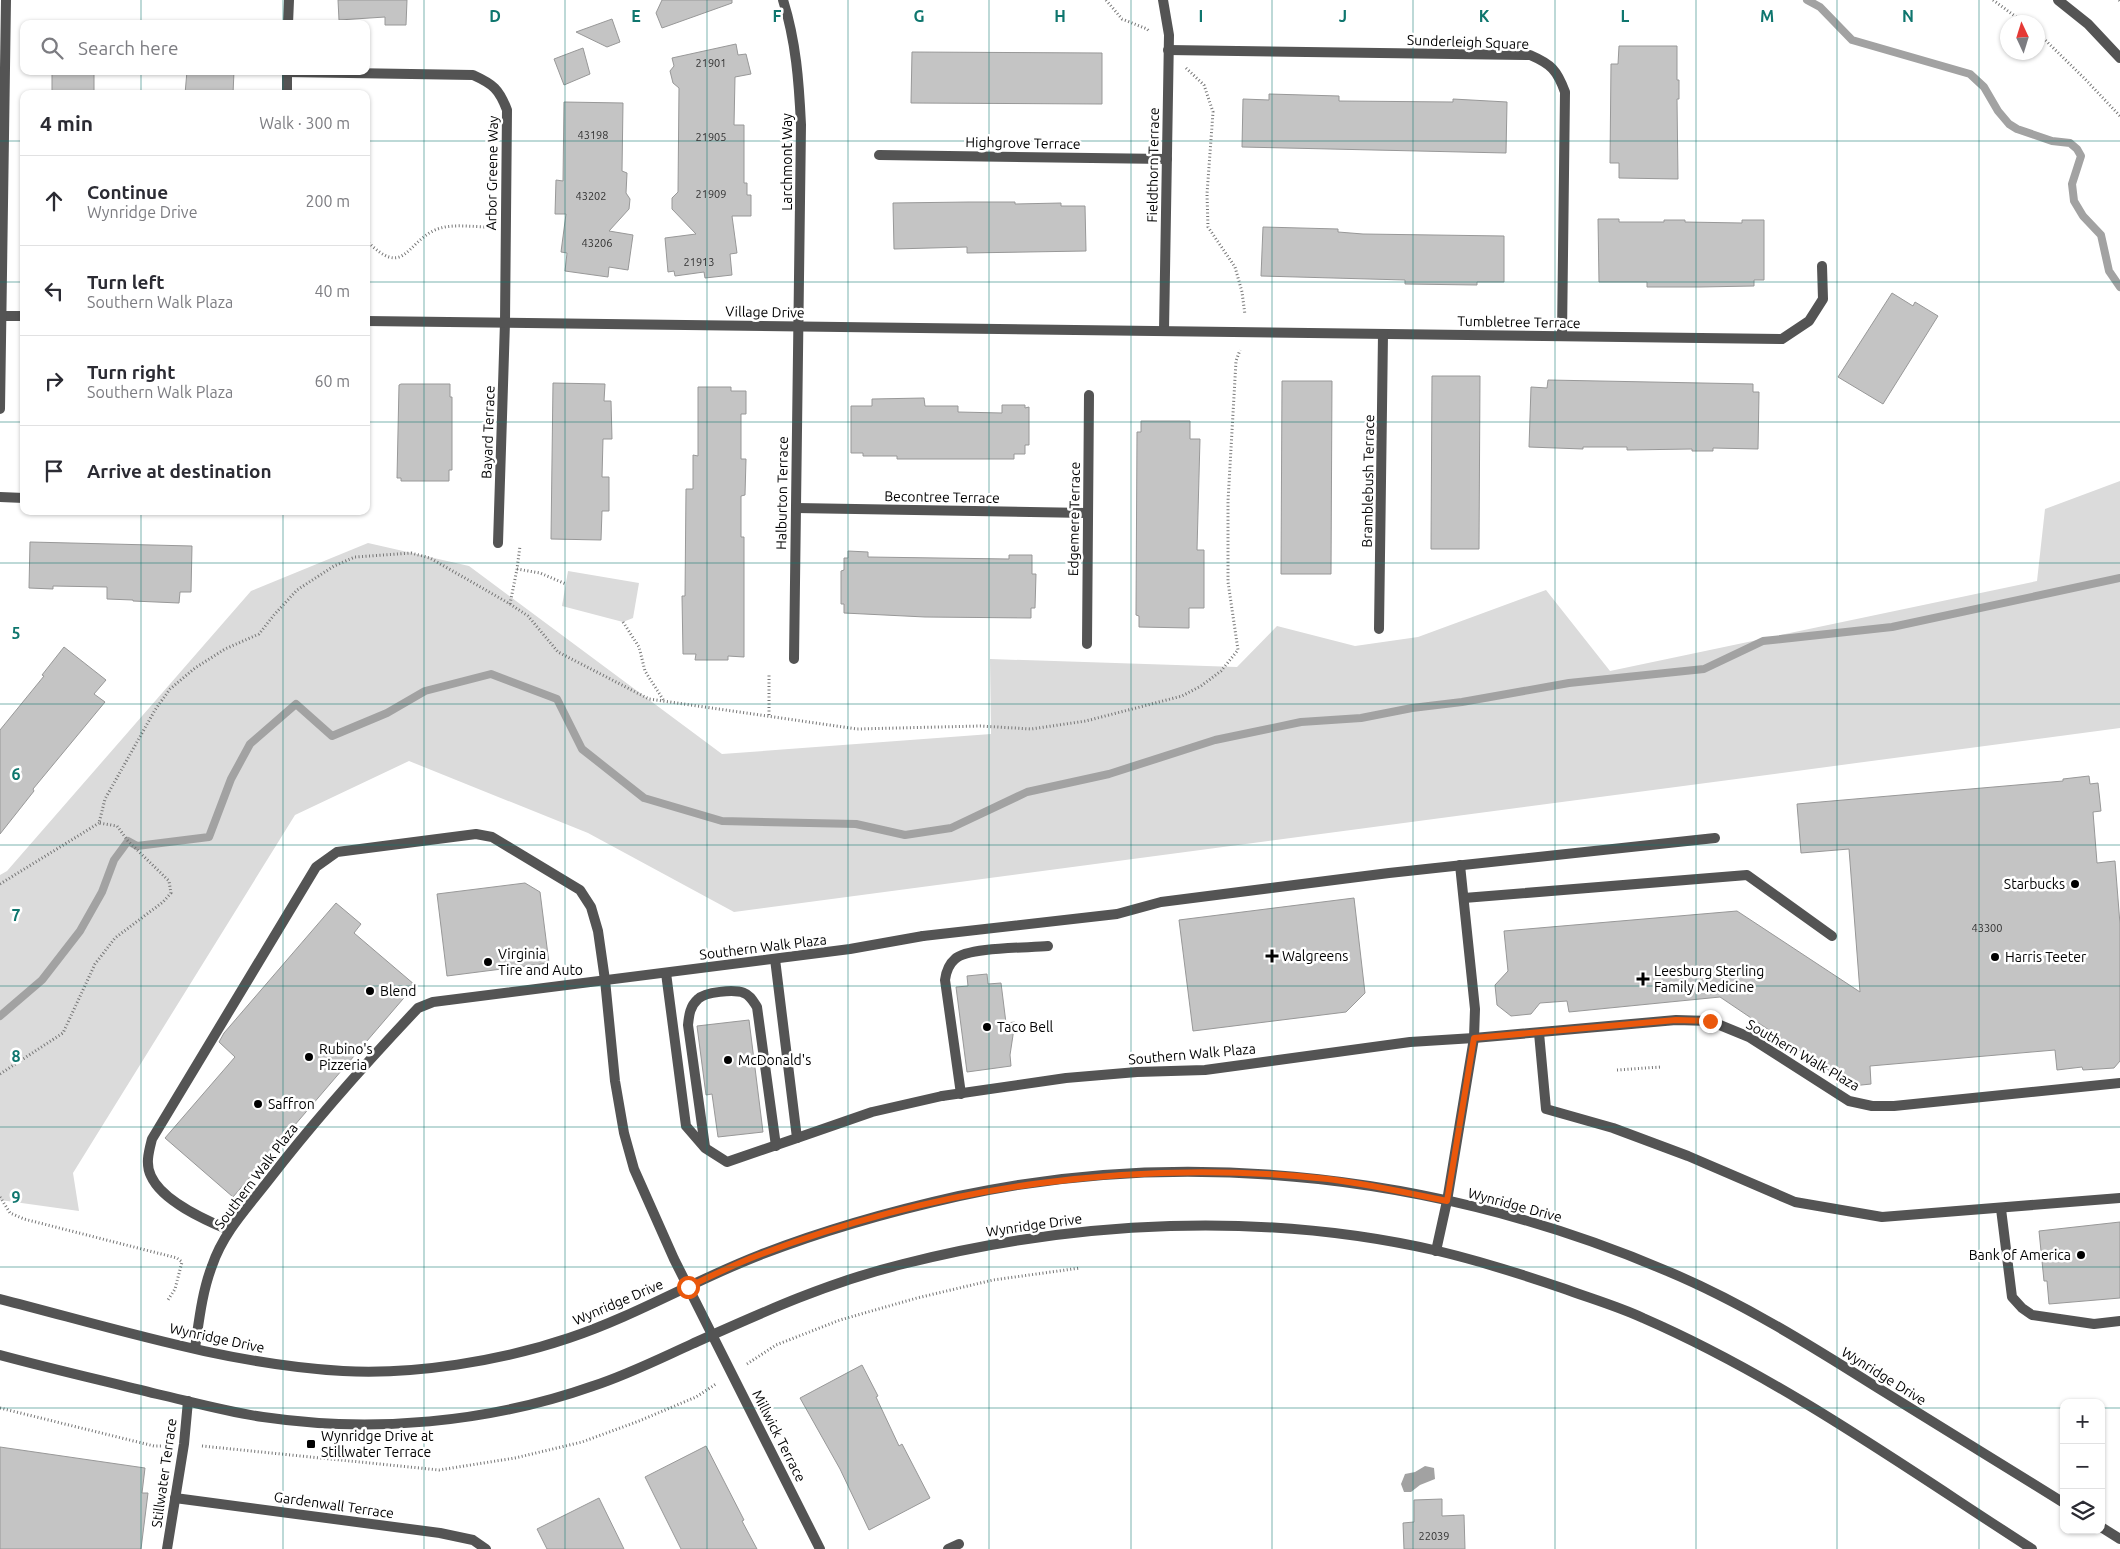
<!DOCTYPE html>
<meta charset="utf-8">
<style>
body{margin:0;font-family:Ubuntu,sans-serif;background:#f2f2f3;color:#2b2b33}
.controls{position:absolute;right:15px;bottom:15px;display:grid;overflow:hidden;border-radius:10px;box-shadow:0 1px 4px #0004}
.controls button{width:45px;height:45px;display:grid;place-items:center;padding:0;border:0;border-bottom:1px solid #e1e1e2;background:#fff;color:#2b2b33;font:25px sans-serif}
.compass{position:absolute;left:2000px;top:15px;width:45px;height:45px;border-radius:50%;background:#fff;box-shadow:0 1px 4px #0004;rotate:356deg}
.stop{position:absolute;width:15px;height:15px;margin:-11px;border:4px solid #ea580c;border-radius:50%;background:#fff}
.stop.end{background:#ea580c;border-color:#fff;box-shadow:0 1px 5px #0008}
.list{margin:0;padding:0;list-style:none}
h2{display:flex;justify-content:space-between;align-items:center;height:65px;margin:0;padding:0 20px;font-size:21px}
h2 small{font-size:16px;font-weight:400;color:#7c7c81}
.list li{display:grid;grid-template-columns:32px 1fr auto;gap:15px;align-items:center;box-sizing:border-box;height:90px;padding:0 20px;border-top:1px solid #e1e1e2}
.list b{display:block;font-size:19px;white-space:nowrap}
.list p{margin:0;font-size:16px;white-space:nowrap;color:#7c7c81}
.list em{font-size:16px;font-style:normal;color:#7c7c81}
.icon{flex:none;width:28px;height:28px;fill:none;stroke:currentColor;stroke-width:2;stroke-linecap:round;stroke-linejoin:round}
.map{position:relative;flex:none;width:2120px;height:1549px;overflow:hidden}
.search{position:absolute;background:#fff;box-shadow:0 1px 4px #0004;left:20px;top:20px;width:350px;height:55px;display:flex;align-items:center;gap:12px;box-sizing:border-box;padding:0 18px;border-radius:10px;color:#7c7c81;font-size:19px}
.panel{position:absolute;background:#fff;box-shadow:0 1px 4px #0004;left:20px;top:90px;width:350px;height:425px;border-radius:10px}
.map>svg:first-child{display:block}
.green{fill:#dbdbdb}
.water{fill:#a2a2a2}
.lines{fill:none;stroke-linecap:round;stroke-linejoin:round}
.stream{stroke:#a2a2a2;stroke-width:8}
.building{fill:#c4c4c4;stroke:#989898}
.path{stroke:#767676;stroke-width:3;stroke-dasharray:1 2.5;stroke-linecap:butt}
.service{stroke:#545454;stroke-width:10}
.minor{stroke:#545454;stroke-width:10}
.tertiary{stroke:#545454;stroke-width:10}
.route{stroke:#ea580c;stroke-width:6}
.grid{fill:none;stroke:#0f766e;stroke-width:1;stroke-opacity:0.55}
.poi-dot{fill:#000;stroke:#fff;stroke-width:2}
.labels{text-anchor:middle;stroke-width:5;stroke-linejoin:round;paint-order:stroke}
.number-label{font-size:11px;fill:#313131}
.street-label{font-size:14px;fill:#000;stroke:#fff}
.poi-label{font-size:14px;fill:#000;stroke:#fff;text-anchor:start}
.grid-label{font-size:16px;text-anchor:middle;font-weight:bold;fill:#0f766e;stroke:#fff;stroke-width:5;stroke-linejoin:round;paint-order:stroke}
</style>
<div class="map">
<svg width="2120" height="1549" viewBox="0 0 2120 1549">
<rect width="100%" height="100%" fill="#fff"/>
<g class="green">
<polygon points="2120,481 2120,728 734,912 588,833 409,761 295,815 73,1173 79,1211 0,1200 0,875 7,871 251,591 368,543 469,566 722,754 991,734 990,659 1237,667 1277,626 1355,646 1418,637 1546,590 1610,671 2037,581 2045,509"/>
<polygon points="568,571 639,583 633,618 623,622 562,606"/>
</g>
<polygon class="water" points="1425,1466 1434,1468 1435,1479 1420,1485 1411,1492 1404,1492 1401,1484 1405,1474 1415,1472"/>
<g class="lines">
<g class="stream">
<polyline points="1807,0 1820,7 1852,40 1970,74 1984,87 1998,111 2009,124 2017,129 2052,141 2070,143 2077,149 2081,156 2072,184 2074,201 2083,216 2101,235 2109,271 2120,287"/>
<polyline points="0,1016 42,980 80,931 102,892 114,860 128,841 137,846 209,837 231,779 250,744 296,704 332,736 387,713 425,691 491,674 557,699 582,749 644,798 722,821 856,824 905,835 951,828 1027,792 1109,774 1215,740 1301,722 1361,718 1412,708 1462,702 1569,683 1704,669 1763,641 1892,627 2120,578"/>
</g>
</g>
<g class="building">
<polygon points="338,0 407,0 406,25 385,25 385,17 339,20"/>
<polygon points="662,0 732,0 732,3 662,28 656,13"/>
<polygon points="612,19 620,42 607,47 576,32"/>
<polygon points="736,44 738,55 746,54 751,74 735,77 734,125 744,125 744,183 747,183 747,195 751,195 751,216 732,216 737,253 730,254 732,275 705,278 704,272 675,276 674,271 668,272 665,238 696,234 672,209 672,198 678,192 679,88 673,83 670,71 674,66 672,58"/>
<polygon points="1619,46 1677,46 1677,80 1679,80 1679,99 1677,99 1678,179 1619,178 1619,163 1610,163 1611,64 1618,64"/>
<polygon points="583,48 590,74 564,85 554,59"/>
<polygon points="912,52 1102,53 1102,104 911,103"/>
<rect x="52" y="71" width="42" height="23"/>
<polygon points="187,71 234,71 233,94 185,94"/>
<polygon points="1269,94 1339,96 1339,101 1453,102 1453,99 1507,102 1506,153 1242,147 1243,99 1269,100"/>
<polygon points="564,102 623,103 622,171 627,173 626,193 630,199 629,209 609,231 633,235 628,270 609,267 608,277 565,271 567,253 561,252 566,214 555,214 556,180 563,181"/>
<polygon points="969,202 1015,202 1015,204 1061,203 1061,206 1085,206 1086,251 967,253 967,247 894,249 893,203"/>
<polygon points="1598,219 1619,219 1619,222 1664,222 1664,220 1685,220 1685,222 1742,223 1742,220 1764,220 1764,280 1754,280 1754,286 1700,287 1647,287 1647,282 1599,282"/>
<polygon points="1263,227 1338,229 1338,232 1363,234 1504,236 1504,282 1477,282 1477,285 1405,284 1405,280 1261,276"/>
<polygon points="1892,293 1913,306 1915,302 1938,316 1883,404 1838,377"/>
<polygon points="1432,376 1480,376 1479,549 1431,549"/>
<polygon points="1548,380 1753,384 1753,392 1759,392 1758,449 1713,448 1713,451 1692,451 1692,449 1627,450 1627,447 1583,447 1583,449 1529,447 1531,387 1547,388"/>
<polygon points="1282,381 1332,381 1331,574 1281,574"/>
<polygon points="553,383 605,384 604,401 611,401 612,439 603,439 602,477 609,477 609,511 602,511 601,540 551,539"/>
<polygon points="401,384 450,384 450,397 452,397 452,470 449,470 449,481 401,481 401,478 397,478 399,385"/>
<polygon points="698,387 731,387 731,391 746,391 746,414 741,414 741,459 746,459 745,495 741,496 741,537 744,537 744,657 728,656 728,660 695,660 696,654 683,654 682,596 685,596 686,489 693,489 693,455 698,456"/>
<polygon points="924,398 925,406 958,406 958,412 1002,413 1002,405 1025,405 1025,408 1029,407 1029,445 1025,445 1025,454 1014,454 1014,459 897,459 897,456 863,456 863,453 851,453 851,406 872,406 872,399"/>
<polygon points="1141,421 1190,421 1190,439 1200,439 1197,550 1204,550 1204,608 1189,608 1189,628 1139,627 1139,616 1136,615 1137,432 1141,432"/>
<polygon points="30,542 192,546 191,592 180,592 179,603 133,601 133,600 107,599 107,587 53,586 53,589 29,588"/>
<polygon points="848,551 868,552 868,557 1009,559 1009,555 1032,555 1032,574 1036,574 1035,608 1031,608 1031,618 925,617 844,613 844,604 841,604 841,571 844,570 844,558 848,558"/>
<polygon points="64,647 106,680 94,694 105,702 33,789 34,791 0,834 0,730 44,676 42,675"/>
<polygon points="2089,776 2090,784 2098,783 2101,811 2093,812 2097,863 2115,861 2120,924 2120,1061 2114,1068 2083,1070 2082,1067 2057,1070 2055,1050 1870,1066 1871,1084 1852,1086 1720,997 1569,1012 1567,1001 1540,1003 1531,1014 1511,1016 1497,1005 1495,985 1508,971 1504,931 1737,911 1860,992 1849,849 1801,853 1797,804 2063,781 2063,779"/>
<polygon points="525,883 540,892 549,963 447,976 437,894"/>
<polygon points="1354,898 1365,993 1346,1012 1193,1031 1179,920"/>
<polygon points="336,903 361,924 354,933 415,985 233,1197 165,1138 235,1057 219,1042 224,1033"/>
<polygon points="987,974 988,984 1001,983 1006,1023 1015,1022 1010,1055 1011,1066 967,1072 956,987 968,986 967,976"/>
<polygon points="749,1020 763,1132 718,1137 712,1094 706,1095 697,1026"/>
<polygon points="2120,1222 2120,1298 2049,1304 2047,1281 2044,1281 2039,1231"/>
<polygon points="862,1365 878,1396 876,1397 899,1446 902,1444 930,1498 869,1530 840,1469 800,1398"/>
<polygon points="706,1446 744,1520 742,1521 757,1549 681,1549 645,1477"/>
<polygon points="0,1447 145,1468 142,1493 148,1493 141,1549 0,1549"/>
<polygon points="599,1498 624,1549 547,1549 537,1529"/>
<polygon points="1442,1499 1442,1516 1464,1515 1465,1549 1404,1549 1403,1523 1414,1522 1414,1500"/>
</g>
<g class="lines">
<g class="path">
<polyline points="1106,0 1122,19 1147,29 1150,32"/>
<polyline points="1993,0 2023,22"/>
<polyline points="2119,0 2120,1"/>
<polyline points="2038,33 2084,78 2120,116"/>
<polyline points="1186,68 1204,85 1213,112 1207,194 1208,227 1235,267 1242,292 1245,315"/>
<path d="M 366,240 C 404,279 405,244 435,230 C 451,223 472,227 489,227"/>
<polyline points="517,569 540,573 566,584"/>
<polyline points="510,604 517,569 520,546"/>
<polyline points="623,622 639,647 645,671 664,701"/>
<polyline points="769,715 769,673"/>
<polyline points="0,884 99,823"/>
<polyline points="1617,1070 1661,1067"/>
<polyline points="0,1074 63,1033 95,964 115,938 163,902 171,893 169,881 128,841 117,826 99,823 105,799 155,710 170,689 195,668 225,649 259,634 274,615 297,590 334,566 355,557 411,553 430,558 510,604 528,616 558,652 649,699 857,729 980,726 1031,729 1086,721 1182,696 1201,686 1221,671 1238,650 1228,582 1228,501 1236,361 1240,350"/>
<polyline points="0,1197 10,1213 24,1219 177,1258 182,1262 175,1289 168,1300"/>
<polyline points="747,1364 776,1345 840,1320 917,1298 993,1280 1080,1268"/>
<polyline points="0,1408 154,1446 166,1446"/>
<polyline points="202,1446 439,1470 515,1458 582,1442 639,1421 696,1397 716,1384"/>
</g>
<g class="service">
<polyline points="1460,865 1475,1009 1474,1038"/>
<polyline points="1464,898 1747,875 1832,936"/>
<polyline points="923,936 1117,914 1161,902 1389,873 1715,838"/>
<polyline points="666,973 686,1126 705,1148 727,1162 797,1138 775,959"/>
<polyline points="1539,1033 1546,1109 1613,1128 1688,1156 1795,1202 1882,1217 2120,1198"/>
<path d="M 961,1094 L 945,980 C 946,972 948,965 955,959 C 968,947 1028,948 1048,946"/>
<polyline points="797,1138 872,1112 942,1096"/>
<path d="M 705,1147 L 688,1025 C 689,1015 690,1006 698,999 C 705,992 734,989 744,993 C 750,995 753,1001 757,1007 L 776,1146"/>
<polyline points="2001,1209 2012,1297 2022,1308 2032,1315 2094,1324 2120,1321"/>
<path d="M 229,1230 C 205,1220 162,1201 151,1176 C 145,1164 149,1151 152,1139 L 316,867 L 337,852 L 476,834 L 492,837 L 580,890 L 591,907 L 598,931 L 605,980"/>
</g>
<g class="minor">
<path d="M 783,0 C 796,41 799,82 801,125 L 794,659"/>
<polyline points="1163,0 1169,35 1164,331"/>
<polyline points="288,24 289,0"/>
<path d="M 1168,50 L 1530,55 C 1551,64 1557,70 1565,92 L 1562,336"/>
<path d="M 287,72 L 473,75 C 493,84 499,89 507,110 L 505,322 L 498,543"/>
<polyline points="287,94 287,71"/>
<polyline points="879,155 1167,159"/>
<polyline points="0,316 24,316"/>
<polyline points="366,321 1782,339 1809,321 1823,299 1822,266"/>
<polyline points="0,409 6,0"/>
<polyline points="0,497 24,498"/>
<polyline points="796,508 1087,513"/>
<polyline points="1379,629 1383,334"/>
<polyline points="1087,644 1089,395"/>
<polyline points="605,980 615,1081 624,1133 634,1169 674,1259 820,1549"/>
<polyline points="942,1096 1066,1078 1137,1072 1205,1070 1410,1042 1474,1038 1676,1020 1710,1021 1749,1037 1849,1101 1872,1106 1894,1106 2120,1083"/>
<polyline points="1436,1251 1447,1201 1474,1038"/>
<path d="M 195,1348 C 199,1321 202,1292 212,1266 C 223,1233 247,1208 268,1181 C 315,1120 365,1064 418,1008 L 433,1002 L 850,949 L 923,936"/>
<polyline points="175,1498 440,1533 473,1540 486,1549"/>
<polyline points="167,1549 184,1444 188,1401"/>
<polyline points="948,1549 959,1544"/>
</g>
<g class="tertiary">
<polyline points="2058,0 2088,24 2120,58"/>
<path d="M 0,1299 C 110,1327 229,1365 343,1371 C 414,1375 501,1361 569,1338 C 635,1316 695,1280 760,1255 C 824,1230 892,1211 959,1196 C 1194,1145 1447,1177 1667,1271 C 1741,1302 1810,1345 1878,1388 C 1940,1426 2002,1465 2064,1503"/>
<path d="M 0,1355 C 52,1369 105,1381 157,1394 C 192,1402 227,1412 263,1417 C 372,1433 488,1423 593,1386 C 627,1375 659,1359 692,1344 C 761,1313 829,1282 903,1264 C 1077,1220 1263,1211 1438,1251 C 1480,1261 1521,1274 1562,1288 C 1589,1298 1617,1306 1643,1318 C 1781,1378 1906,1468 2032,1549"/>
<polyline points="2101,1527 2120,1539"/>
</g>
</g>
<g class="lines">
<path class="route" d="M 688,1287 C 711,1276 735,1264 759,1255 C 939,1186 1136,1158 1328,1179 C 1368,1184 1408,1193 1447,1201 L 1474,1038 L 1676,1020 L 1710,1021"/>
</g>
<path class="grid" d="M 141,0 L 141,24M 283,0 L 283,24M 424,0 L 424,1549M 565,0 L 565,1549M 707,0 L 707,1549M 848,0 L 848,1549M 989,0 L 989,1549M 1131,0 L 1131,1549M 1272,0 L 1272,1549M 1413,0 L 1413,1549M 1555,0 L 1555,1549M 1696,0 L 1696,1549M 1837,0 L 1837,1549M 1979,0 L 1979,1549M 141,71 L 141,94M 283,71 L 283,94M 0,141 L 24,141M 366,141 L 2120,141M 0,282 L 24,282M 366,282 L 2120,282M 0,422 L 24,422M 366,422 L 2120,422M 141,511 L 141,1549M 283,511 L 283,1549M 0,563 L 2120,563M 0,704 L 2120,704M 0,845 L 2120,845M 0,986 L 2120,986M 0,1127 L 2120,1127M 0,1267 L 2120,1267M 0,1408 L 2064,1408M 2101,1408 L 2120,1408"/>
<g class="poi-dot">
<circle cx="2075" cy="884" r="5"/>
<path d="M1269.5 948.5h5v5h5v5h-5v5h-5v-5h-5v-5h5z"/>
<circle cx="1995" cy="957" r="5"/>
<circle cx="488" cy="962" r="5"/>
<path d="M1640.5 971.5h5v5h5v5h-5v5h-5v-5h-5v-5h5z"/>
<circle cx="370" cy="991" r="5"/>
<circle cx="987" cy="1027" r="5"/>
<circle cx="309" cy="1057" r="5"/>
<circle cx="728" cy="1060" r="5"/>
<circle cx="258" cy="1104" r="5"/>
<circle cx="2081" cy="1255" r="5"/>
<rect x="306" y="1439" width="10" height="10" rx="2.5"/>
</g>
<g class="labels">
<g class="number-label">
<text x="711" y="67">21901</text>
<text x="593" y="139">43198</text>
<text x="711" y="141">21905</text>
<text x="711" y="198">21909</text>
<text x="591" y="200">43202</text>
<text x="597" y="247">43206</text>
<text x="699" y="266">21913</text>
<text x="1987" y="932">43300</text>
<text x="1434" y="1540">22039</text>
</g>
<g class="street-label">
<text transform="translate(1468 42) rotate(2)" y="5">Sunderleigh Square</text>
<text transform="translate(1023 143) rotate(1)" y="5">Highgrove Terrace</text>
<text transform="translate(787 162) rotate(-90)" y="5">Larchmont Way</text>
<text transform="translate(1153 165) rotate(-89)" y="5">Fieldthorn Terrace</text>
<text transform="translate(492 173) rotate(-89)" y="5">Arbor Greene Way</text>
<text transform="translate(765 312) rotate(1)" y="5">Village Drive</text>
<text transform="translate(1519 322) rotate(1)" y="5">Tumbletree Terrace</text>
<text transform="translate(488 432) rotate(-88)" y="5">Bayard Terrace</text>
<text transform="translate(1368 481) rotate(-89)" y="5">Bramblebush Terrace</text>
<text transform="translate(782 493) rotate(-89)" y="5">Halburton Terrace</text>
<text transform="translate(942 497) rotate(1)" y="5">Becontree Terrace</text>
<text transform="translate(1074 519) rotate(-89)" y="5">Edgemere Terrace</text>
<text transform="translate(763 947) rotate(-7)" y="5">Southern Walk Plaza</text>
<text transform="translate(1192 1054) rotate(-5)" y="5">Southern Walk Plaza</text>
<text transform="translate(1803 1055) rotate(30)" y="5">Southern Walk Plaza</text>
<text transform="translate(256 1176) rotate(-53)" y="5">Southern Walk Plaza</text>
<text transform="translate(1515 1205) rotate(15)" y="5">Wynridge Drive</text>
<text transform="translate(1034 1225) rotate(-8)" y="5">Wynridge Drive</text>
<text transform="translate(618 1302) rotate(-23)" y="5">Wynridge Drive</text>
<text transform="translate(217 1338) rotate(12)" y="5">Wynridge Drive</text>
<text transform="translate(1884 1376) rotate(32)" y="5">Wynridge Drive</text>
<text transform="translate(779 1436) rotate(63)" y="5">Millwick Terrace</text>
<text transform="translate(164 1473) rotate(-82)" y="5">Stillwater Terrace</text>
<text transform="translate(334 1505) rotate(8)" y="5">Gardenwall Terrace</text>
</g>
<g class="poi-label">
<text x="2065" y="889" text-anchor="end">Starbucks</text>
<text x="498" y="959">Virginia<tspan x="498" dy="16">Tire and Auto</tspan></text>
<text x="1282" y="961">Walgreens</text>
<text x="2005" y="962">Harris Teeter</text>
<text x="1654" y="976">Leesburg Sterling<tspan x="1654" dy="16">Family Medicine</tspan></text>
<text x="380" y="996">Blend</text>
<text x="997" y="1032">Taco Bell</text>
<text x="319" y="1054">Rubino's<tspan x="319" dy="16">Pizzeria</tspan></text>
<text x="738" y="1065">McDonald's</text>
<text x="268" y="1109">Saffron</text>
<text x="2071" y="1260" text-anchor="end">Bank of America</text>
<text x="321" y="1441">Wynridge Drive at<tspan x="321" dy="16">Stillwater Terrace</tspan></text>
</g>
</g>
<g class="grid-label">
<text x="495" y="22">D</text>
<text x="636" y="22">E</text>
<text x="777" y="22">F</text>
<text x="919" y="22">G</text>
<text x="1060" y="22">H</text>
<text x="1201" y="22">I</text>
<text x="1343" y="22">J</text>
<text x="1484" y="22">K</text>
<text x="1625" y="22">L</text>
<text x="1767" y="22">M</text>
<text x="1908" y="22">N</text>
<text x="16" y="639">5</text>
<text x="16" y="780">6</text>
<text x="16" y="921">7</text>
<text x="16" y="1062">8</text>
<text x="16" y="1203">9</text>
</g>
</svg>
<div class="controls">
<button>+</button>
<button>−</button>
<button><svg class="icon" aria-label="layers" viewBox="0 0 24 24"><path d="M12 4l9 5-9 5-9-5zM3 14l9 5 9-5"/></svg></button>
</div>
<svg class="compass" viewBox="-18 -18 36 36"><path d="M0-13l5 13h-10z" fill="#e53935"/><path d="M0 13l5-13h-10z" fill="#7c7c81"/></svg>
<div class="stop" style="left:688px;top:1287px"></div>
<div class="stop end" style="left:1710px;top:1021px"></div>
<div class="search"><svg class="icon" aria-label="search" viewBox="0 0 24 24"><circle cx="10" cy="10" r="6"/><path d="M15 15l6 6"/></svg>Search here</div>
<section class="panel">
<h2>4 min<small>Walk · 300 m</small></h2>
<ul class="list">
<li><svg class="icon" aria-label="ahead" viewBox="0 0 24 24"><path d="M12 20V5M6 11l6-6 6 6"/></svg><div><b>Continue</b><p>Wynridge Drive</p></div><em>200 m</em></li>
<li><svg class="icon" aria-label="left" viewBox="0 0 24 24"><path d="M17 20v-9H6M10 6l-5 5 5 5"/></svg><div><b>Turn left</b><p>Southern Walk Plaza</p></div><em>40 m</em></li>
<li><svg class="icon" aria-label="right" viewBox="0 0 24 24"><path d="M7 20v-9h11M14 6l5 5-5 5"/></svg><div><b>Turn right</b><p>Southern Walk Plaza</p></div><em>60 m</em></li>
<li><svg class="icon" aria-label="arrive" viewBox="0 0 24 24"><path d="M6 21V4h12l-3 4 3 4H6"/></svg><div><b>Arrive at destination</b></div></li>
</ul>
</section>
</div>
